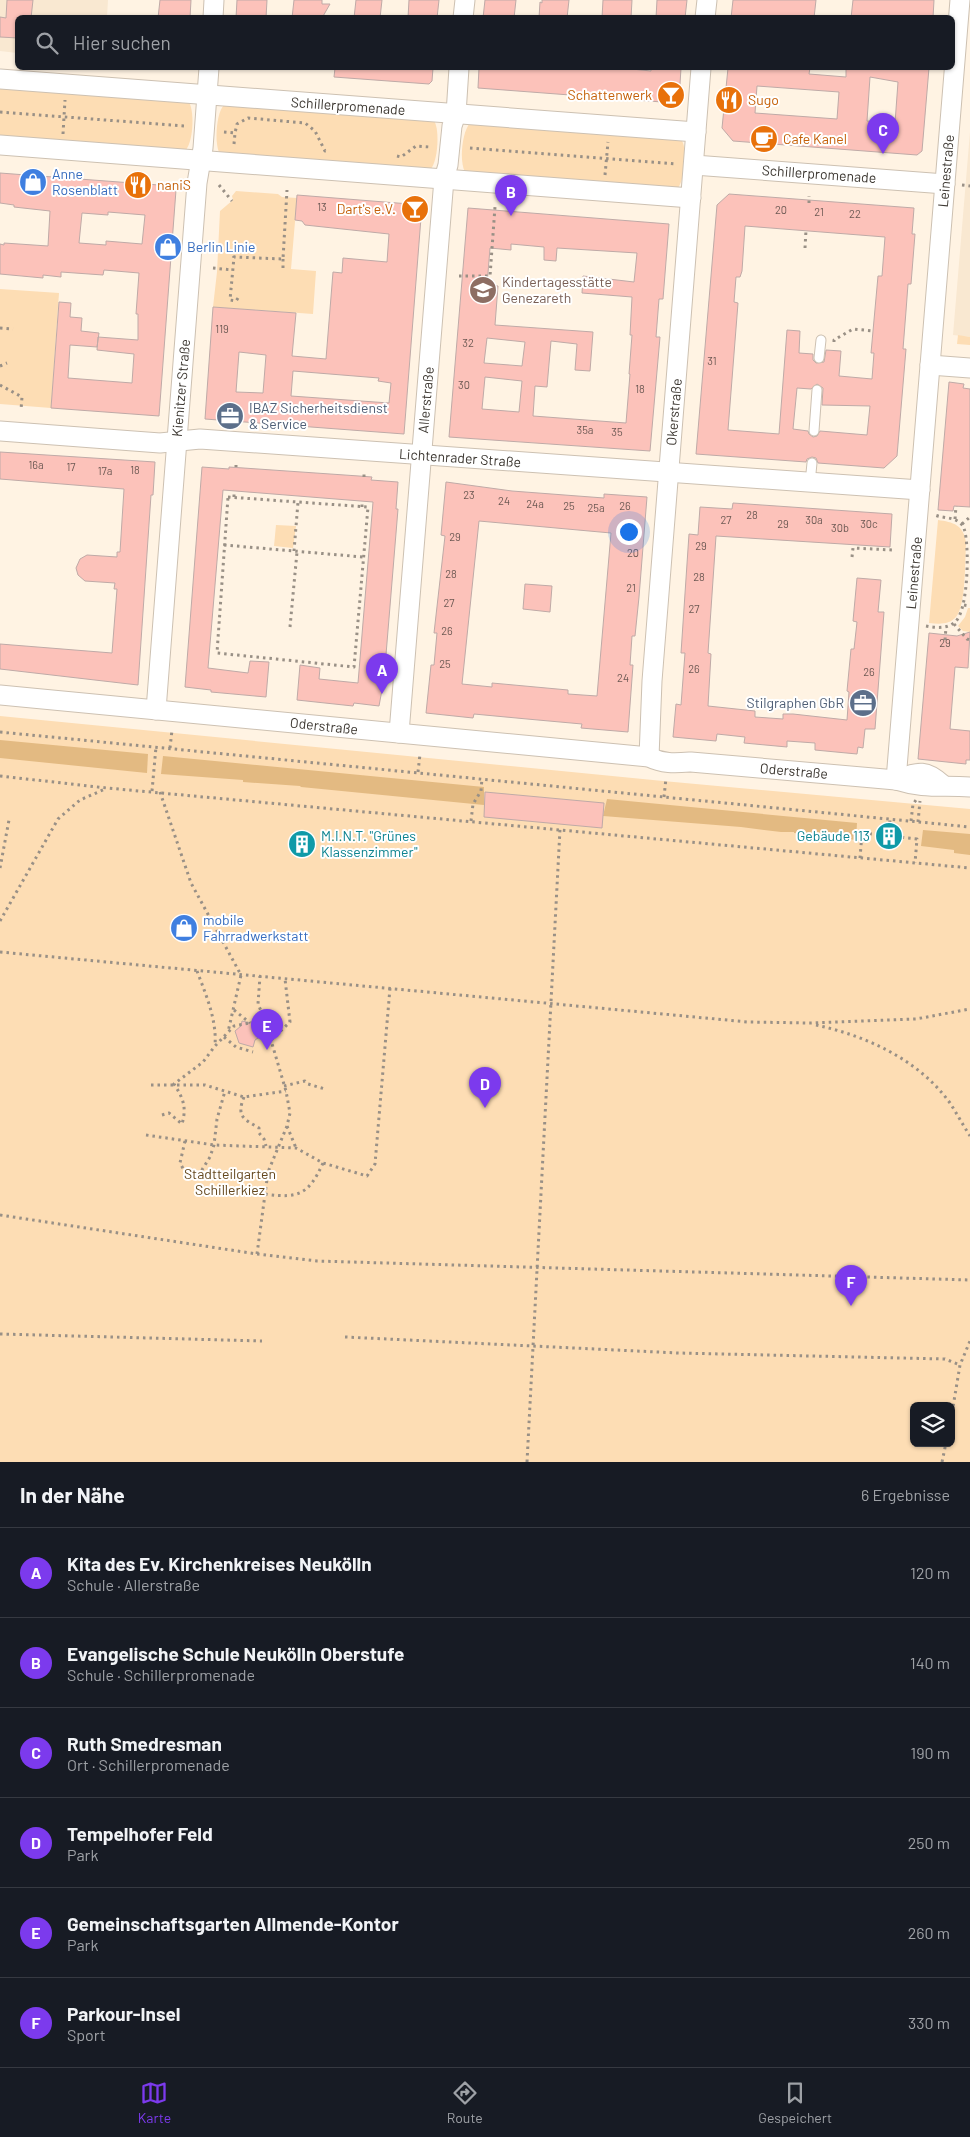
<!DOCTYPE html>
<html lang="de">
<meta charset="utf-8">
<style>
body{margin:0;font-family:Barlow,sans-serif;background:#20242c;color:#f1f3f6}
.controls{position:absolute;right:15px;bottom:15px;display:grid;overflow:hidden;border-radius:8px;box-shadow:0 1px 4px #0004}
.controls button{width:45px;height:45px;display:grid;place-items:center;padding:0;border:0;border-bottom:1px solid #363941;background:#171b24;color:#f1f3f6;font:25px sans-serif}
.you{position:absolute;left:628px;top:531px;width:18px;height:18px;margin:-12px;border:4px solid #fff;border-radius:50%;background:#1a73e8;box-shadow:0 0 0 8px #1a73e833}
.badge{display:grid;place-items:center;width:32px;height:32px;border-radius:50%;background:#7c3aed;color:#fff;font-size:16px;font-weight:700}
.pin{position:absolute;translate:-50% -41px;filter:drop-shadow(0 1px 2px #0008)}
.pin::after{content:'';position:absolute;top:26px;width:18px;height:15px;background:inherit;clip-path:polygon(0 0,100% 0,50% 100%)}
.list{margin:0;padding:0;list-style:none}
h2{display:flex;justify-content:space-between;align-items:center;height:65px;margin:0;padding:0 20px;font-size:21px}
h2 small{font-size:16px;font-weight:400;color:#9ea1a6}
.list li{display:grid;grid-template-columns:32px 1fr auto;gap:15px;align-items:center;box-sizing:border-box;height:90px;padding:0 20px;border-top:1px solid #363941}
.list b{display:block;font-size:19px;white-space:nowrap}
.list p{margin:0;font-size:16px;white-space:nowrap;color:#9ea1a6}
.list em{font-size:16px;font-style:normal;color:#9ea1a6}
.icon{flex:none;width:28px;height:28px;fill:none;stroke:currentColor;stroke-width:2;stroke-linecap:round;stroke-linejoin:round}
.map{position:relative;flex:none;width:970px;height:1462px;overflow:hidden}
.search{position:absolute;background:#171b24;box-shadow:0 1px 4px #0004;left:15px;right:15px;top:15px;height:55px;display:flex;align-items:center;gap:12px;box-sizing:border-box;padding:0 18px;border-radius:8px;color:#9ea1a6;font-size:19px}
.sheet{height:605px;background:#171b24}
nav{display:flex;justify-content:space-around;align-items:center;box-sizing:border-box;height:70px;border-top:1px solid #363941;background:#171b24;font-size:14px;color:#9ea1a6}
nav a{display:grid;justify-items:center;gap:2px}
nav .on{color:#7c3aed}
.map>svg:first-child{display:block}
.built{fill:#f9e8d1}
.green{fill:#fdddb4;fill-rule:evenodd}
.forest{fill:#e3ba82}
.building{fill:#fcc2ba;stroke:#bfaaa7;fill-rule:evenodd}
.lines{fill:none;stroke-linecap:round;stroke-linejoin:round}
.service-casing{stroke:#cdc1b2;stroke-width:11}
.minor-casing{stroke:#cdc1b2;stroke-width:21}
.path{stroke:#999086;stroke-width:3;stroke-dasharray:2.5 4;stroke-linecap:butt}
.service{stroke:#fff;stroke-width:9}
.minor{stroke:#fff;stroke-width:19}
.labels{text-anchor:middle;stroke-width:4;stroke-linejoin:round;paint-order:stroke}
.number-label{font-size:11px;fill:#6d5a54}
.food-label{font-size:14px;fill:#c56008;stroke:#fff;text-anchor:start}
.street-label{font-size:14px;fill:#3d3832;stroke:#fff}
.shop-label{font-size:14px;fill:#366cbe;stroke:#fff;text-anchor:start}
.education-label{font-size:14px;fill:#785e54;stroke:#fff;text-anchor:start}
.service-label{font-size:14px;fill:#4e5e75;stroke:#fff;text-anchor:start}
.culture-label{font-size:14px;fill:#0d838f;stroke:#fff;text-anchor:start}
.park-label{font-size:14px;fill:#64471d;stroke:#fff}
</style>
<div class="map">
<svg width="970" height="1462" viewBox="0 0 970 1462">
<rect width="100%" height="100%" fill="#fff3e3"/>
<g class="built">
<polygon points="0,0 108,0 107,17 18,18 17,53 0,51"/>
<polygon points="970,132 970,337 953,335"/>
</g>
<g class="green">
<path d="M 0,85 L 189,102 C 195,113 193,143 185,151 L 0,140 Z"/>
<path d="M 224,105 L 434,121 C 440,129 438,163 430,170 L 220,154 C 214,145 216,113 224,105 Z"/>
<path d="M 470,123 L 681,139 C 688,149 685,178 678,188 L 465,172 C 459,161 462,132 470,123 Z"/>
<polygon points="236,191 278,194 282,197 297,198 291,269 316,271 313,314 213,307 217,272 220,211 233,200 232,196"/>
<polygon points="0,289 59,293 51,408 0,404"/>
<polygon points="958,335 970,337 970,345 957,344"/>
<path d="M 938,520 C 953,522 964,525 966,543 C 965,559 966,606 956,617 C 949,625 939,624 929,623 Z"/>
<polygon points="276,525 296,526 293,548 274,546"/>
<polygon points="968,608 970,608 970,632 963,631 958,626 965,617"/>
<path d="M 0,716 L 663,781 L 970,809 L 970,1462 L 0,1462 ZM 914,1406 L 951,1406 L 951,1443 L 914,1443 Z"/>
</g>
<g class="forest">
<polygon points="0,740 148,754 147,773 0,758"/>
<polygon points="163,756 484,787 484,805 301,787 300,786 243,782 243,780 161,774"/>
<polygon points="607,799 857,823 856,840 794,833 794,832 781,832 741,827 603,816"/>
<polygon points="923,830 970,834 970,855 954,853 954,850 921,846"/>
</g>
<g class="building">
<polygon points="7,0 33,0 31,18 18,18 18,38 0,37 0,17 6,18"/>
<polygon points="160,0 191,0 190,18 158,18"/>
<polygon points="237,0 267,0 266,18 236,18"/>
<polygon points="294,0 322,0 322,4 330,4 322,18 292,18"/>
<polygon points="356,0 382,0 380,18 354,18"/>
<polygon points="409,0 439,0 437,18 408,18"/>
<polygon points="485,0 516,0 514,18 483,18"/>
<polygon points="542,0 569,0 567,18 539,18 540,2 542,3"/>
<polygon points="603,0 632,0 631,18 602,18"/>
<polygon points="657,0 687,0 685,18 656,18"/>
<polygon points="733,0 816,0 814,18 731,18"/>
<polygon points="853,0 934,0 933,18 851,18"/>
<polygon points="335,68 433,68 432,81 429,84 334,77"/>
<polygon points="479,68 622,68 651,71 651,68 681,68 679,100 675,103 478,88"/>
<path d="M 728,68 L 810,68 L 809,74 L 846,77 L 846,68 L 929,68 L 922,151 L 917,155 L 733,141 L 722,128 ZM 870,77 L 898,82 L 895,123 L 867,121 ZM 757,86 L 839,92 L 837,119 L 755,113 Z"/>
<path d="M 0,173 L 172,186 L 176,190 L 159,416 L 51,408 L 59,302 L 71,303 L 70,317 L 82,318 L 81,331 L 99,333 L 97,347 L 70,345 L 68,378 L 132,383 L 134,354 L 97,350 L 98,337 L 138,340 L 138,314 L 136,314 L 139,273 L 104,270 L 103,275 L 61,272 L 61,277 L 43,275 L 43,278 L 0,274 L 0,244 L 4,245 L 4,243 L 48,246 L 50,211 L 14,207 L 14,205 L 0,203 ZM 108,212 L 145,215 L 142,244 L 106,241 L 106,245 L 79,243 L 82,213 L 108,215 Z"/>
<path d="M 729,194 L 914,208 L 912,234 L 915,234 L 911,284 L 908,284 L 906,311 L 903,349 L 906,349 L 897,456 L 884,468 L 818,463 L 816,458 L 812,457 L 807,459 L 806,462 L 696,454 L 717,205 ZM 745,226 L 885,237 L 882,276 L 878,276 L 871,353 L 874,353 L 872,379 L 839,376 L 841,351 L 826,350 L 824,362 L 816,363 L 813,360 L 813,354 L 799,353 L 800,331 L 787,330 L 779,434 L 728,430 L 738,303 L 734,302 L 736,277 L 740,277 L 742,271 ZM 817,384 L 823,388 L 822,405 L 870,406 L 867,435 L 820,431 L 817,436 L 813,437 L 809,434 L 808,431 L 793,429 L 797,388 L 811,389 Z"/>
<path d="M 297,195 L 422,205 L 404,434 L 205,419 L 213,307 L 296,313 L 292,356 L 326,359 L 333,272 L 342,273 L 343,258 L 387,262 L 389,234 L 305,225 L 302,221 L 295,220 ZM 239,352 L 266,355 L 263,393 L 236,392 ZM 293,371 L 379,378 L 378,381 L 391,383 L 389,403 L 291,396 Z"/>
<path d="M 468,208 L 669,224 L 663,299 L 659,299 L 656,337 L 660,337 L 650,451 L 449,437 ZM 511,244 L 544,247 L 544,260 L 556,261 L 557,248 L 637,253 L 634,282 L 583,276 L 582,293 L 632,297 L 630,335 L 632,335 L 629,374 L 630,374 L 626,423 L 533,416 L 535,386 L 547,387 L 551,341 L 577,344 L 575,370 L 590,371 L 593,332 L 495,325 L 498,286 L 487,285 L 490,248 L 511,250 ZM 487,338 L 525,342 L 522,366 L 484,363 ZM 485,377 L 522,381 L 519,412 L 482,409 Z"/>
<polygon points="949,382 964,384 963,388 970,389 970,507 954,506 953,511 938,510"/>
<polygon points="0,452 155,462 153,495 151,495 138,685 0,669 0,644 112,653 117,589 114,589 115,583 85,581 78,575 76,568 80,559 87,555 117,557 117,552 120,552 124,489 0,479"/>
<polygon points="202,467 229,469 229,467 359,476 372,477 371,480 398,482 396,509 398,509 384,679 379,706 354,703 353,706 297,700 300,665 320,668 319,679 358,683 373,502 223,490 208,668 248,673 250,661 269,662 266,697 211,692 211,690 185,687"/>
<path d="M 446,482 L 512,491 L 604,498 L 604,494 L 647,497 L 639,597 L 635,636 L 632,636 L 630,665 L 633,665 L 628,732 L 581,728 L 582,724 L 527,719 L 474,714 L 473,718 L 426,713 L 431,665 L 434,665 L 437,633 L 434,633 L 445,536 L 441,535 ZM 479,521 L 611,533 L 597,696 L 568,694 L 568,690 L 492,683 L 492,687 L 462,684 Z"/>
<polygon points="733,503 892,514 890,547 716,536 708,653 711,654 708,706 755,711 755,717 783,719 783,714 793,714 847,720 849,692 847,691 851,649 854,649 857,622 853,621 857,578 881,580 878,612 884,612 875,729 865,729 863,748 858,747 857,754 815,750 815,743 787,741 787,747 744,743 745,737 717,734 716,741 673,737 676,704 681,705 685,653 681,653 689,534 698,535 700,507 732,509"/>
<polygon points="525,584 552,586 550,612 523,609"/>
<polygon points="970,632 968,668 955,667 950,729 970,731 970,760 966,760 966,764 918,759 929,633 957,636"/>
<polygon points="485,792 604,803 602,828 484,817"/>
<polygon points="292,836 314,838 312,852 291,850"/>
<polygon points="242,1021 256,1024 256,1029 261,1036 255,1040 253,1047 239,1043 235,1031 241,1026"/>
</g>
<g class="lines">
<g class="service-casing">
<g id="service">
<polyline points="819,358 821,340"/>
<polyline points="814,431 817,390"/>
<polyline points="810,483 812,463"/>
</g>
</g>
<g class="minor-casing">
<g id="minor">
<polyline points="213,18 214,0"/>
<polyline points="463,18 465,0"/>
<polyline points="705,18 707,0"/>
<polyline points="0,79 696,132"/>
<polyline points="0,145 691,198"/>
<polyline points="694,165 945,184"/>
<polyline points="930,365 970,368"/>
<polyline points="0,431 160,443 200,439 920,490"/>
<path d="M 0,695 L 649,757 C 663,764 675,763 691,762 L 896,780 C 924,789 942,785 970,787"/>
<polyline points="156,710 197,183 203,148 209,68"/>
<polyline points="399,733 444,179 448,165 452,126 456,114 459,68"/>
<polyline points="649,757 652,681 701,68"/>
<polyline points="896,780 960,0"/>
<path d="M 896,780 C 918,772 925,768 943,785"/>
</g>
</g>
<g class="path">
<polyline points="0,112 184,126"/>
<polyline points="224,132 235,133 237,124 248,118 305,123 315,131 325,151 329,151"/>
<polyline points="63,134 65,100"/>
<polyline points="234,144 235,133"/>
<polyline points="470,148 677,164"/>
<polyline points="397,156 401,157 416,146 430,147"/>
<polyline points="605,175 608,142"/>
<polyline points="219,185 232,201"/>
<polyline points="962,185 970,186"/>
<polyline points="809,203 809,196"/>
<polyline points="805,248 806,230"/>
<polyline points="231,250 234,257"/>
<polyline points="283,259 283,269"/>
<polyline points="213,268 232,270"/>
<polyline points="459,276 490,276 495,207"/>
<polyline points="238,298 236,301 230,300 234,257 283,259 287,190"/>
<polyline points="0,328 13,329"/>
<polyline points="834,342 834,340 853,329 873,331"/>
<polyline points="0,366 7,363"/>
<polyline points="0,385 22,397 21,410"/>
<polyline points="236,467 236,465"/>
<polyline points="364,477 364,474"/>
<polygon points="228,497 368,507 354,667 217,653"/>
<polyline points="234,497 234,491"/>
<polyline points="362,507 362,501"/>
<polyline points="955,519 956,506"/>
<polyline points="962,524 970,517"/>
<polyline points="224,545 363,557"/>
<polyline points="294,551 298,502"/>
<polyline points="852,557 853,548 892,550"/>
<polyline points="964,605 970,606"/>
<polyline points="954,624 967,639 970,640"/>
<path d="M 926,626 C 936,628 947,629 955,622 C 969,611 970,538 963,526 C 955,516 945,519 935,515"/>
<polyline points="290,627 297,552"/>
<polyline points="945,640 946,627"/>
<polyline points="0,732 970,827"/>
<polyline points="170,748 172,730"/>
<polyline points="418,772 420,754"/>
<polyline points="0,776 107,788 970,868"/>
<polyline points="152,791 156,747"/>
<polyline points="160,792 191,883 241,975 228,1032"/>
<polyline points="664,797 666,778"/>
<polyline points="471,821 473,804 481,791 482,778"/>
<polyline points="911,821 913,804 916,800"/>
<polyline points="918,822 920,801"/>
<polyline points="889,836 890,819"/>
<polyline points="860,858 862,833 917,839 915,863"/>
<polyline points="0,868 9,820"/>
<polyline points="0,921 58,819 80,800 105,789"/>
<polyline points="0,952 748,1022 810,1023 916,1019 970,1009"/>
<path d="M 197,971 C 206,995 217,1020 215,1046"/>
<polyline points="234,1010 250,1023"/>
<path d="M 816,1025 C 867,1036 919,1060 950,1103 C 957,1114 963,1125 970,1136"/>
<polyline points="224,1037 236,1047 253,1052"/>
<polyline points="271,1040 290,1022 285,979"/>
<polyline points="151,1085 205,1085 244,1097 286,1091"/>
<polyline points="284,1086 305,1081 308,1084 325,1089"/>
<path d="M 244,1097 C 236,1117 244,1119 259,1128 L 259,1133 L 264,1139 L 266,1146"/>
<path d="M 162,1115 L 169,1113 L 182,1124 C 187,1107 183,1098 174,1084 L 203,1062 L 215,1046 L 234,1026 L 265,1020"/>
<polyline points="287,1126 296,1148"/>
<polyline points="146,1135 214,1145 296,1148 323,1163 367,1176 375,1164 390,988"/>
<polyline points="185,1141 180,1163 185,1172 192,1175 200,1173 210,1157 214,1145 217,1119 225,1091"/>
<path d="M 265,1194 C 299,1199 309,1194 323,1163"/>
<polyline points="0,1215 257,1254 317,1261 970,1280"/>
<polyline points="257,1254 268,1172 287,1126 290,1113 286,1091 265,1020 258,1004 260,976"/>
<polyline points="0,1334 262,1341"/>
<polyline points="345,1337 678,1353 945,1359 960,1365"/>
<polyline points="951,1419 960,1365 970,1341"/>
<polyline points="527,1462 560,829"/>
<polyline points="942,1462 946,1443"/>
</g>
<use href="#service" class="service"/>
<use href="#minor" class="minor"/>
</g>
<defs>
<g id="bar-disc" transform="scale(1.4375)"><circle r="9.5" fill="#e8710a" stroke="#fff"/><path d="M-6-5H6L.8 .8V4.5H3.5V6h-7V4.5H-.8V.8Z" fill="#fff"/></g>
<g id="restaurant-disc" transform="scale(1.4375)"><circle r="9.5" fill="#e8710a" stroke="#fff"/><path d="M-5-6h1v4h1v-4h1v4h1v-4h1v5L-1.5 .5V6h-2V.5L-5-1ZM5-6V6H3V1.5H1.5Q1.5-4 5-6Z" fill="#fff"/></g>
<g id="cafe-disc" transform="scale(1.4375)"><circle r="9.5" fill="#e8710a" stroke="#fff"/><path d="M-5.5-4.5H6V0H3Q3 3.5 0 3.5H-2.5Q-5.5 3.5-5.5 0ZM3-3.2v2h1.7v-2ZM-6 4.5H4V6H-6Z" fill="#fff"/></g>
<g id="shop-disc" transform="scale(1.4375)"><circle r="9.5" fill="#3f7fe0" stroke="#fff"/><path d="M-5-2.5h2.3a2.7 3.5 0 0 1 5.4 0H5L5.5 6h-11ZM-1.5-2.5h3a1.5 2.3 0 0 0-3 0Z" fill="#fff"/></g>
<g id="school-disc" transform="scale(1.4375)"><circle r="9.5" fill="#8d6e63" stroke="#fff"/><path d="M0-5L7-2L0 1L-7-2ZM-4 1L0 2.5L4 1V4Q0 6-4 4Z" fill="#fff"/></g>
<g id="office-disc" transform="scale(1.4375)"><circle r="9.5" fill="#5c6f8a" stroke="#fff"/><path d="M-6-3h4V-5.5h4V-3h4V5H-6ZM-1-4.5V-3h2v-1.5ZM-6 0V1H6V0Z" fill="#fff"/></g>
<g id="building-disc" transform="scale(1.4375)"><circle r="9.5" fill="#0f9aa8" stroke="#fff"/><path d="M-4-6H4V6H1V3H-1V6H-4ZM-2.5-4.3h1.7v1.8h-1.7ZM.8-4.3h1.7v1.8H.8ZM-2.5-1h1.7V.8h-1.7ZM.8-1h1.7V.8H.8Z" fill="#fff"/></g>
</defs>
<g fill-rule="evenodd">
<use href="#bar-disc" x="671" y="95"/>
<use href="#restaurant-disc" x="729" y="100"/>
<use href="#cafe-disc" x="764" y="139"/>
<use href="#shop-disc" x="33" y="182"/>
<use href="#restaurant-disc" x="138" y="185"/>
<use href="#bar-disc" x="415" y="209"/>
<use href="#shop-disc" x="168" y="247"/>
<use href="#school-disc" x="483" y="290"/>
<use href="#office-disc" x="230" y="416"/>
<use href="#office-disc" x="863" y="703"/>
<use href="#building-disc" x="889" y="836"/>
<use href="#building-disc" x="302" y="844"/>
<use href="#shop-disc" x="184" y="928"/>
</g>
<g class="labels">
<g class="number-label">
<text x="322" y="211">13</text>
<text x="781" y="214">20</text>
<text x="819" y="216">21</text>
<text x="855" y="218">22</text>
<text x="222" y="333">119</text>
<text x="468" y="347">32</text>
<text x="712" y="365">31</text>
<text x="464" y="389">30</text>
<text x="640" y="393">18</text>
<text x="585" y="434">35a</text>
<text x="617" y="436">35</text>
<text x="36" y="469">16a</text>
<text x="71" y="471">17</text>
<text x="135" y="474">18</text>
<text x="105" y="475">17a</text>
<text x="469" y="499">23</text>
<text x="504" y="505">24</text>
<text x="535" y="508">24a</text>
<text x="569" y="510">25</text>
<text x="625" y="510">26</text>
<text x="596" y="512">25a</text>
<text x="752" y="519">28</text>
<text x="726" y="524">27</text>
<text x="814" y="524">30a</text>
<text x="783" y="528">29</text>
<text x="869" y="528">30c</text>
<text x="840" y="532">30b</text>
<text x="455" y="541">29</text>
<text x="701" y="550">29</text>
<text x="633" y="557">20</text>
<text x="451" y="578">28</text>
<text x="699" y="581">28</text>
<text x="631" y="592">21</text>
<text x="449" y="607">27</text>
<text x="694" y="613">27</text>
<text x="447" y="635">26</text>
<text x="945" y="647">29</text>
<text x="445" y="668">25</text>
<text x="694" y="673">26</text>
<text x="869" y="676">26</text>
<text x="623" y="682">24</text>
</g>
<g class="food-label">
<text x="652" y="100" text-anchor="end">Schattenwerk</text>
<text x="748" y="105">Sugo</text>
<text x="783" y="144">Cafe Kanel</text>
<text x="157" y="190">naniS</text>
<text x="396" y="214" text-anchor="end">Dart's e.V.</text>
</g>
<g class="street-label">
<text transform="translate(348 106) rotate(4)" y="5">Schillerpromenade</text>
<text transform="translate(946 171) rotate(-85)" y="5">Leinestraße</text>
<text transform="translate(819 174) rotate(4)" y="5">Schillerpromenade</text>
<text transform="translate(181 388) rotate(-85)" y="5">Kienitzer Straße</text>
<text transform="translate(426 400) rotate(-85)" y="5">Allerstraße</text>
<text transform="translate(674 412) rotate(-85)" y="5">Okerstraße</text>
<text transform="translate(460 458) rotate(4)" y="5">Lichtenrader Straße</text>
<text transform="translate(914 573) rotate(-85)" y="5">Leinestraße</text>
<text transform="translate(324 726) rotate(6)" y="5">Oderstraße</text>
<text transform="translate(794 771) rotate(5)" y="5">Oderstraße</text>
</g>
<g class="shop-label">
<text x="52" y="179">Anne<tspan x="52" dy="16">Rosenblatt</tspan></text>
<text x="187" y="252">Berlin Linie</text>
<text x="203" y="925">mobile<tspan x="203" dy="16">Fahrradwerkstatt</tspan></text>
</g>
<g class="education-label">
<text x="502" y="287">Kindertagesstätte<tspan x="502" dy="16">Genezareth</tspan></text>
</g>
<g class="service-label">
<text x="249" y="413">IBAZ Sicherheitsdienst<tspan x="249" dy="16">&amp; Service</tspan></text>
<text x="844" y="708" text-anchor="end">Stilgraphen GbR</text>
</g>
<g class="culture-label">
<text x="321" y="841">M.I.N.T. "Grünes<tspan x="321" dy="16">Klassenzimmer"</tspan></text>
<text x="870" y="841" text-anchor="end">Gebäude 113</text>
</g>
<g class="park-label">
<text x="230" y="1179">Stadtteilgarten<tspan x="230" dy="16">Schillerkiez</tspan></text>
</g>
</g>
</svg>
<div class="controls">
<button><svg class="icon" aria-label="layers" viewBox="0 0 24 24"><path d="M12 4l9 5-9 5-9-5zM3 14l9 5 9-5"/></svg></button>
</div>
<div class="you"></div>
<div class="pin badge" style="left:382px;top:694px">A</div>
<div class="pin badge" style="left:511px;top:216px">B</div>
<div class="pin badge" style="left:883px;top:154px">C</div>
<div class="pin badge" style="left:485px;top:1108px">D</div>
<div class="pin badge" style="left:267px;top:1050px">E</div>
<div class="pin badge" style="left:851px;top:1306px">F</div>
<div class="search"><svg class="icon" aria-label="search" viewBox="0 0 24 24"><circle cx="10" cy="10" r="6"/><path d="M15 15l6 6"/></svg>Hier suchen</div>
</div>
<section class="sheet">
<h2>In der Nähe<small>6 Ergebnisse</small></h2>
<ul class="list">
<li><span class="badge">A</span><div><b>Kita des Ev. Kirchenkreises Neukölln</b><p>Schule · Allerstraße</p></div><em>120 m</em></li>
<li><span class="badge">B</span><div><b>Evangelische Schule Neukölln Oberstufe</b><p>Schule · Schillerpromenade</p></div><em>140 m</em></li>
<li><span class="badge">C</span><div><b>Ruth Smedresman</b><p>Ort · Schillerpromenade</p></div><em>190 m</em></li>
<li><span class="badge">D</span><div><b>Tempelhofer Feld</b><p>Park</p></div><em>250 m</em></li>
<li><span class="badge">E</span><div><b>Gemeinschaftsgarten Allmende-Kontor</b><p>Park</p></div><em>260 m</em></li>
<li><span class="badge">F</span><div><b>Parkour-Insel</b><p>Sport</p></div><em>330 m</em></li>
</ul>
</section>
<nav>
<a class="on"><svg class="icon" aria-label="map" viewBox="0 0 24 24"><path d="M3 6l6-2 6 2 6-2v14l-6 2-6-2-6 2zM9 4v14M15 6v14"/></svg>Karte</a>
<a><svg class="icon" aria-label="directions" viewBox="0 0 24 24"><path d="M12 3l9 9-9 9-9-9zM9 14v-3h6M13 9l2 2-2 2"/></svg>Route</a>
<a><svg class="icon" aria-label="saved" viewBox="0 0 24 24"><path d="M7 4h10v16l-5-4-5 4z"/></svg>Gespeichert</a>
</nav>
